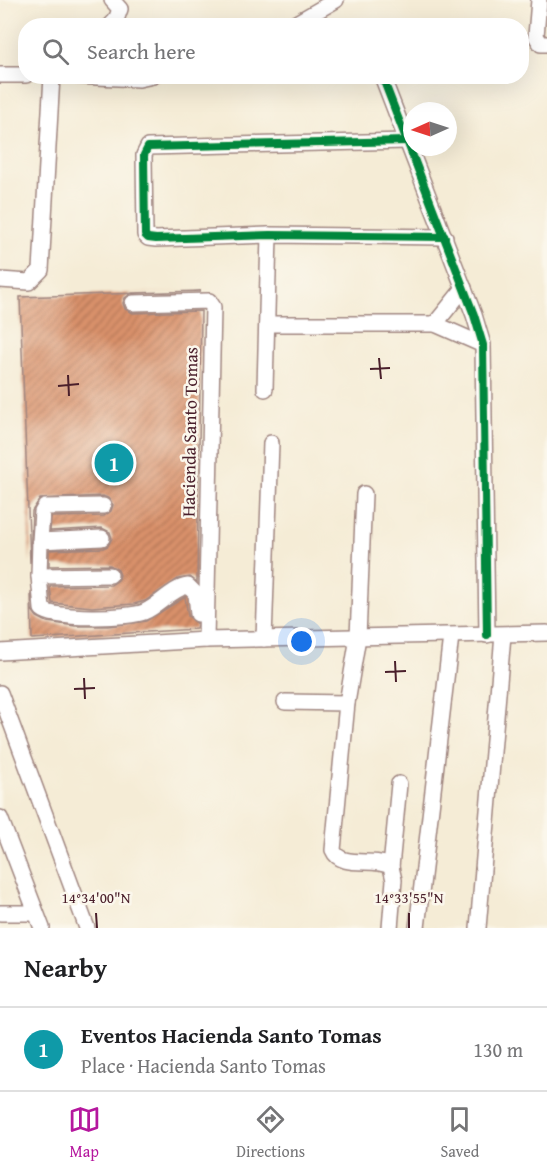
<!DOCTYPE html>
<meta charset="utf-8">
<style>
body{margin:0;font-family:"Gentium Book Plus",serif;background:#f2f2f2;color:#202124}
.compass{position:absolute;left:403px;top:102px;width:54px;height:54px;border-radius:50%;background:#fff;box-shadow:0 6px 24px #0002;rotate:267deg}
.you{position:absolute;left:302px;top:642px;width:21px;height:21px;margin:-15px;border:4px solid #fff;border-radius:50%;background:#1a73e8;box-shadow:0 0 0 9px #1a73e833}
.badge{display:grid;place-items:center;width:39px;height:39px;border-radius:50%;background:#b5179e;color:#fff;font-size:20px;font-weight:700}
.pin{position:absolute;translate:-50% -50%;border:3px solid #fff;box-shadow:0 2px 6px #0006}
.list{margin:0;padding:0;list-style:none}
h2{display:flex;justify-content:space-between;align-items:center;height:78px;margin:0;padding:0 24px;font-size:26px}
h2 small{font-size:20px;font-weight:400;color:#757577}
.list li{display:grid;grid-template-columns:39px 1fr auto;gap:18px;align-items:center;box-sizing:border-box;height:84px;padding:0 24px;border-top:2px solid #e0e0e0}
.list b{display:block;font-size:22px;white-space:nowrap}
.list p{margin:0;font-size:20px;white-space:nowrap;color:#757577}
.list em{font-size:20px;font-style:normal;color:#757577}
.icon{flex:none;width:33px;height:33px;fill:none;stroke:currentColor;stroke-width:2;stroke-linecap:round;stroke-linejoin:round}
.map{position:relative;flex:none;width:547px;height:928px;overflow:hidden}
.search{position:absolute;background:#fff;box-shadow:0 6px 24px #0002;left:18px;right:18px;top:18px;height:66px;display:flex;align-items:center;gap:15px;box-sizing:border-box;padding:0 21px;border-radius:24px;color:#757577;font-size:22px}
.sheet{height:162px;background:#fff}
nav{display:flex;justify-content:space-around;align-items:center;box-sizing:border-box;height:84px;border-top:2px solid #e0e0e0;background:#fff;font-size:16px;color:#757577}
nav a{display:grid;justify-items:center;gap:3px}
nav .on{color:#b5179e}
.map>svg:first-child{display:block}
.building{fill:url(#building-hatch)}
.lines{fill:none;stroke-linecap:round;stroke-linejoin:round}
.minor-casing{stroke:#a08680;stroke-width:18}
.minor{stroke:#fff;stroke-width:15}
.cycleway-casing{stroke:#fbf7ec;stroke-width:11}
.cycleway{stroke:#00873e;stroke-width:8}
.ticks{fill:none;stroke:#4a1f2b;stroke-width:2}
.labels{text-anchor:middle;stroke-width:5;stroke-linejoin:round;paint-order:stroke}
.street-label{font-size:18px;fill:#4a1f2b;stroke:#fbf7ec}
.ticks-label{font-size:15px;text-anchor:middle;fill:#4a1f2b;stroke:#fbf7ec;stroke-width:5;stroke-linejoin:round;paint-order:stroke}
</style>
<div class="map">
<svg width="547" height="928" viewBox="0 0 547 928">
<defs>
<pattern id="building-hatch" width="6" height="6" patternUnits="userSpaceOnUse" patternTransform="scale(1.5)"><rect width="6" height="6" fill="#d9916a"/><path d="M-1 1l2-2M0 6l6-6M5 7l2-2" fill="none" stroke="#b27657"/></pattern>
</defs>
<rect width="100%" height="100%" fill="#fbf7ec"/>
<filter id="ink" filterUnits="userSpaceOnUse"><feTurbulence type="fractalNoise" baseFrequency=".0167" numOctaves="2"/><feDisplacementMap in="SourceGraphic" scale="12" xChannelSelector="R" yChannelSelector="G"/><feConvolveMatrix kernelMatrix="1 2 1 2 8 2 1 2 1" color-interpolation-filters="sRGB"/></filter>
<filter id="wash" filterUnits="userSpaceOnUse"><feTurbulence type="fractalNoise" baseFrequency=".008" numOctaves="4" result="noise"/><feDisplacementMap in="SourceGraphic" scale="24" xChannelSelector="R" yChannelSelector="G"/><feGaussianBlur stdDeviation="1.35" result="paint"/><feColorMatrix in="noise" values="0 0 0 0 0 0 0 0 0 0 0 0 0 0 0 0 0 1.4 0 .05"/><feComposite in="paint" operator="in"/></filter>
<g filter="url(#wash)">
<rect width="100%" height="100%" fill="#f5ecd6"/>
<g id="blocks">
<g class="building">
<polygon points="201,291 132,293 125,298 123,303 125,309 133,313 201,311 197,582 190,577 178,579 145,601 134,604 92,607 52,603 50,586 111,585 118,580 120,575 118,570 110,565 49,566 49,550 103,548 108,546 112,538 110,532 102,528 50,531 51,517 104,516 111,511 113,505 108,498 103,496 40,499 32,511 30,563 20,297"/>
<polygon points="31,592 32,610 37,617 47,622 75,626 108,626 146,621 185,597 188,616 197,623 196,629 32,639"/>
</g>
</g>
</g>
<g filter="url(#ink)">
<use href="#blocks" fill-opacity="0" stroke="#a08680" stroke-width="1.5"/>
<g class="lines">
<g class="minor-casing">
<g id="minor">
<polyline points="539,0 536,36 541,44 547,44"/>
<polyline points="110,26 116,20 120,9 112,0"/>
<polyline points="291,26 336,0"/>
<polyline points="0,75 26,75"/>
<polyline points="76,76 139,79 153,76"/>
<polyline points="382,76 474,315 483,345 487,635"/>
<polyline points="407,141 148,147 144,155 145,235 148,238 156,239 269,235 445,237"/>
<polyline points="0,280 29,282 41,270 52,76"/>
<polyline points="133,303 209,301 213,307 206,640"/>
<polyline points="267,324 435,324 483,345"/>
<polyline points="435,324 464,288"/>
<polyline points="265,389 269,235"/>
<path d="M 364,494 L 358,637 L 347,703 L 333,850 C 341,870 376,856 391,867 L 394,880 L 390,928"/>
<polyline points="40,541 42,512 45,507 103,506"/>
<path d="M 110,575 L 39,576 L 42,609 C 54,620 128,618 144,612 C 159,606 172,588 188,586 L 196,594 L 198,614"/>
<polyline points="39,576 40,541 102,538"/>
<polyline points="264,639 271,443"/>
<polyline points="0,652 206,640 547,633"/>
<polyline points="0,693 87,928"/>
<polyline points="285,702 347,703"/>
<polyline points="0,818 42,928"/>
<polyline points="391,867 399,784"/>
<polyline points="0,913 36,913"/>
<polyline points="417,928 451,636"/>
<polyline points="478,928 503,635"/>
</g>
</g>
<use href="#minor" class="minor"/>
<g class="cycleway-casing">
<g id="cycleway">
<polyline points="382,76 474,315 483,345 487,635"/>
<polyline points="407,141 148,147 144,155 145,235 148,238 156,239 269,235 445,237"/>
</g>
</g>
<use href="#cycleway" class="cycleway"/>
</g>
</g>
<path class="ticks" d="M 379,358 L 381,379M 370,369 L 390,368M 68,375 L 69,396M 58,386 L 79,384M 395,661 L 396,682M 385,672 L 406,671M 84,678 L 85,699M 74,689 L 95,688M 96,913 L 97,928M 409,913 L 409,928"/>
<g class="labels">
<g class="street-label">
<text transform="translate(190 432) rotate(-89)" y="6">Hacienda Santo Tomas</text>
</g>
</g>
<g class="ticks-label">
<text x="96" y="903">14°34'00"N</text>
<text x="409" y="903">14°33'55"N</text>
</g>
</svg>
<svg class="compass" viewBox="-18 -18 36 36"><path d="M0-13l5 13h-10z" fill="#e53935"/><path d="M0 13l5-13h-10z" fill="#757577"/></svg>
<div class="you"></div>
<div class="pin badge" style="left:114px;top:463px;background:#0f9aa8">1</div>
<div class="search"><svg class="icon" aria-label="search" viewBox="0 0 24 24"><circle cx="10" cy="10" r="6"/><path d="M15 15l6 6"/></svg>Search here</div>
</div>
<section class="sheet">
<h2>Nearby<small></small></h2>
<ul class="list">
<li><span class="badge" style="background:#0f9aa8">1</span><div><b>Eventos Hacienda Santo Tomas</b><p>Place · Hacienda Santo Tomas</p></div><em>130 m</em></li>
</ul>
</section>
<nav>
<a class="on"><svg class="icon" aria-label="map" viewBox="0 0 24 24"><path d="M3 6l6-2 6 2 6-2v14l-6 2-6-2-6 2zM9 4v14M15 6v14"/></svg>Map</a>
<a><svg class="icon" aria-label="directions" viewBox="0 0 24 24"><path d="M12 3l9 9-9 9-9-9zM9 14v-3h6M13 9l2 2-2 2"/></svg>Directions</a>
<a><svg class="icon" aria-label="saved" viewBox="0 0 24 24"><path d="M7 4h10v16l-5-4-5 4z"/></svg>Saved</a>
</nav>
